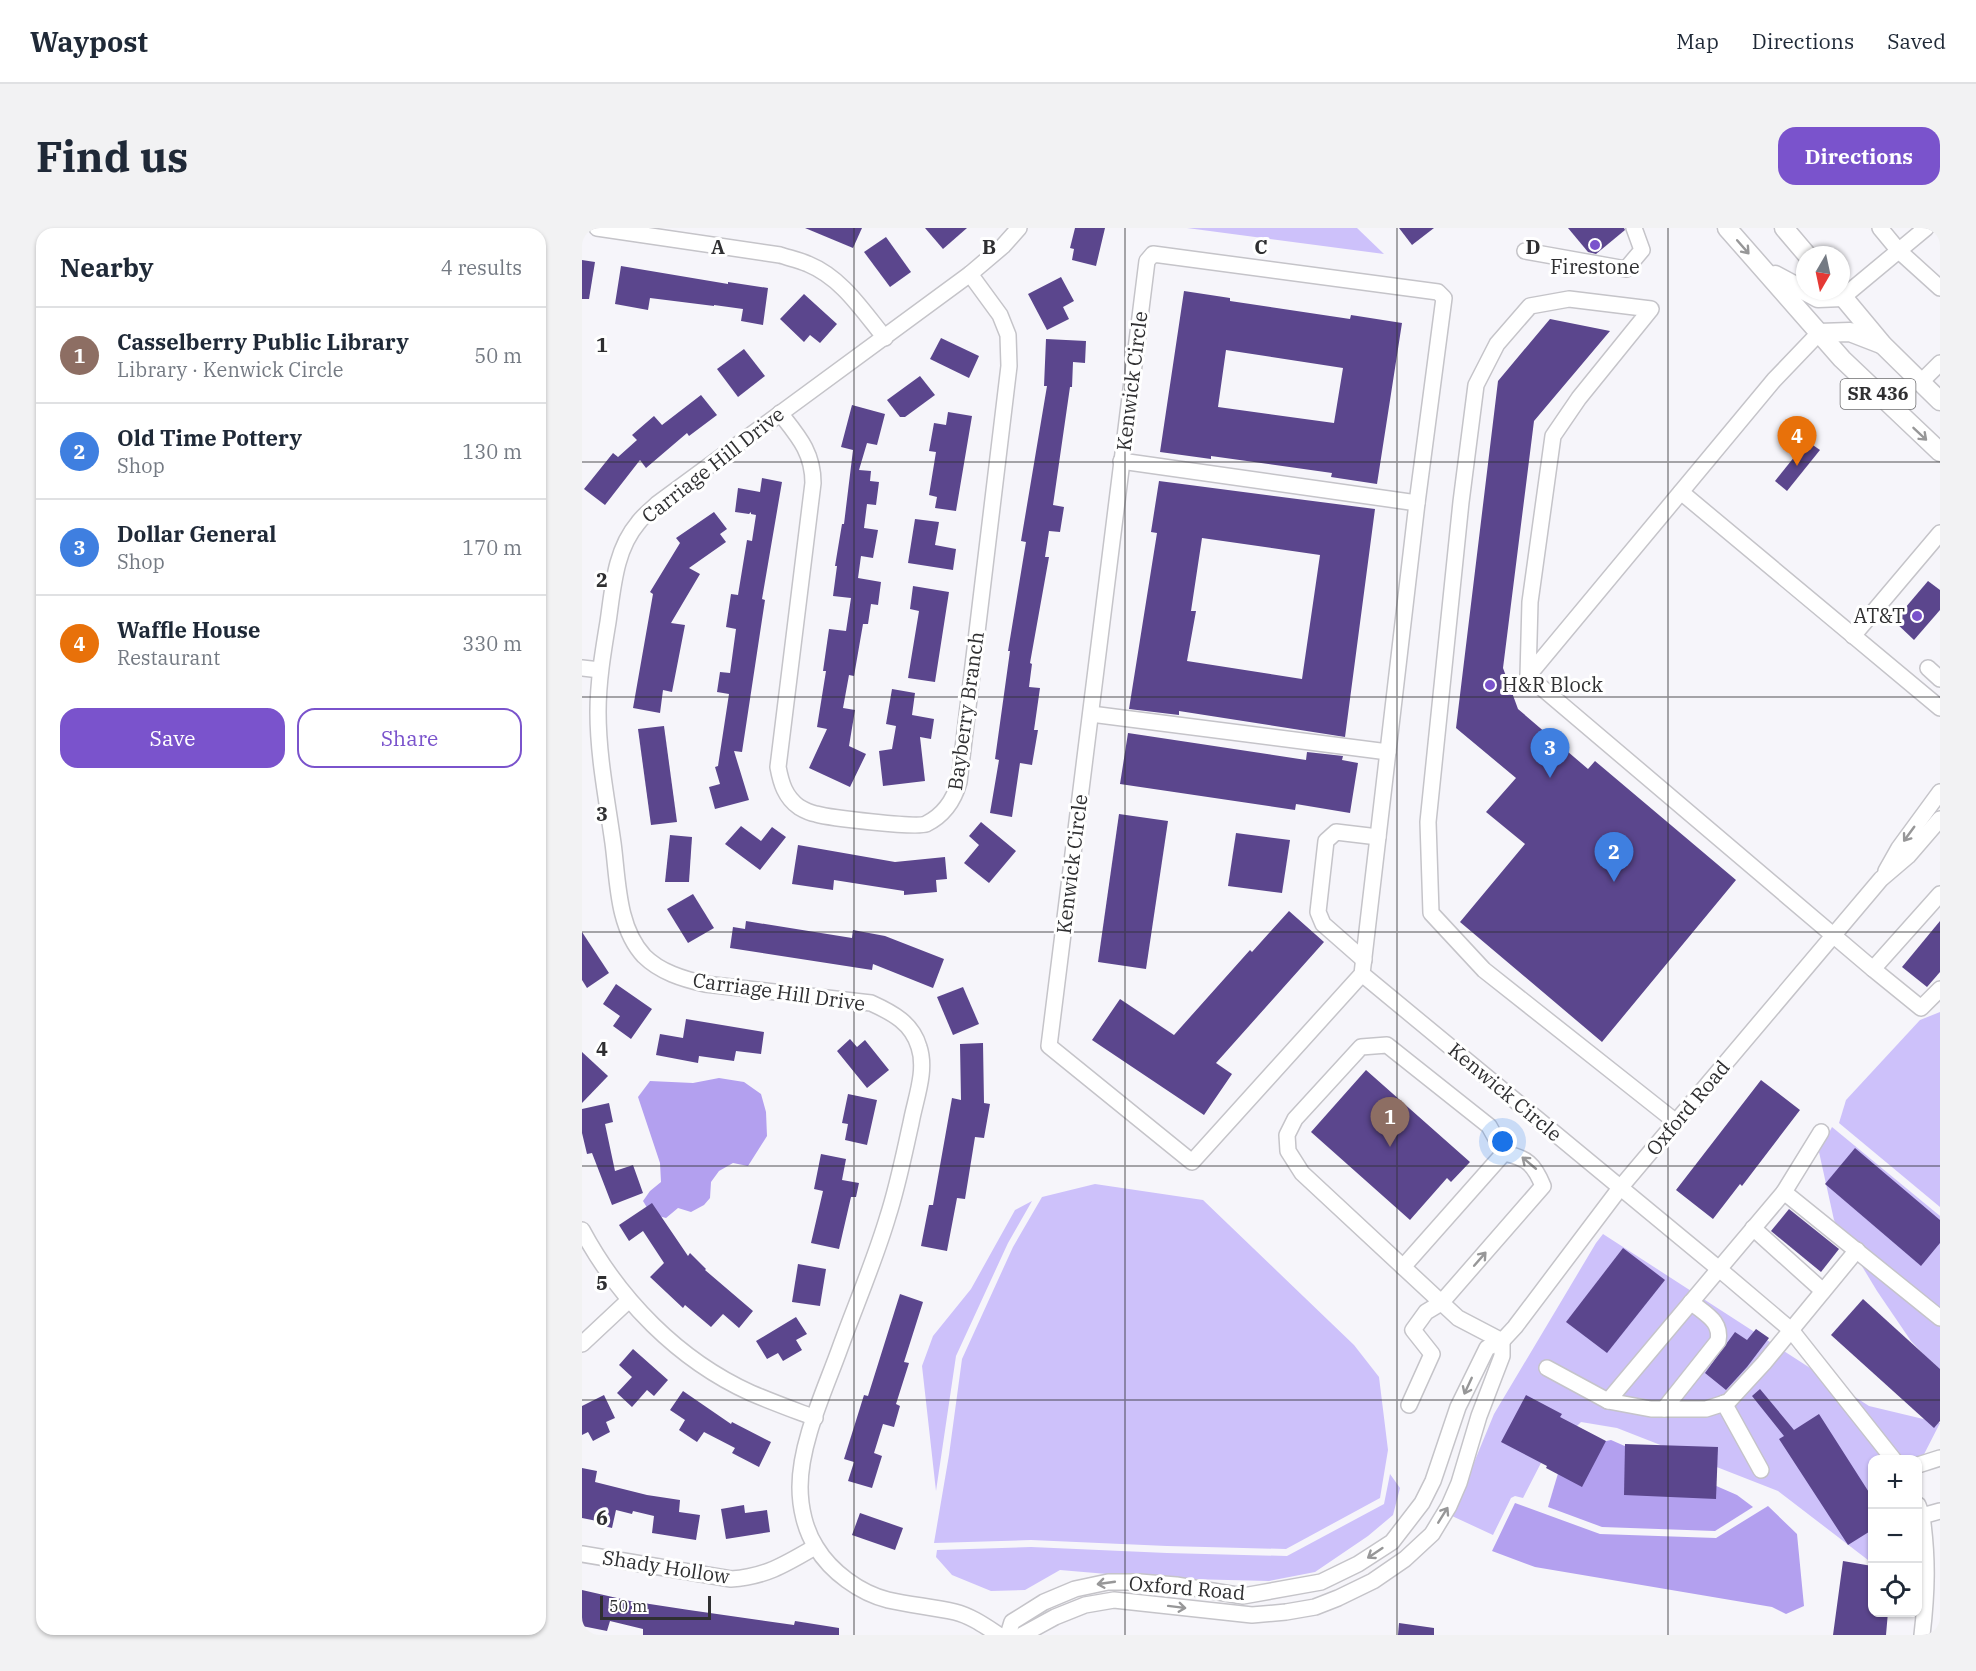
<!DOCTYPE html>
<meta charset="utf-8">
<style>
body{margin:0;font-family:"IBM Plex Serif",serif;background:#f2f2f3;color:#1f2937}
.controls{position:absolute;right:18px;bottom:18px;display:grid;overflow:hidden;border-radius:12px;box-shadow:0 2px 4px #0004}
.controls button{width:54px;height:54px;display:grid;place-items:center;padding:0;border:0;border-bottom:2px solid #e0e1e3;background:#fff;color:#1f2937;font:30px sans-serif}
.compass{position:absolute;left:1214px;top:18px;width:54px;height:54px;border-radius:50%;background:#fff;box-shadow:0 2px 4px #0004;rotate:189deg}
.scale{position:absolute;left:18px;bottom:15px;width:111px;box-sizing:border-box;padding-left:6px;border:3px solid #2f2f31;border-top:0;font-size:16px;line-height:21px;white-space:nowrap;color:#2f2f31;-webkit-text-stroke:4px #fff;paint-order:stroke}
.you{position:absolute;left:921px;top:914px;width:21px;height:21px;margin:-15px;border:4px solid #fff;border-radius:50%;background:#1a73e8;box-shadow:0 0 0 9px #1a73e833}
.badge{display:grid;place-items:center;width:39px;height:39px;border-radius:50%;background:#7a53cc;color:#fff;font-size:20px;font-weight:700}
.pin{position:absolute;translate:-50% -50px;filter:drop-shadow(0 2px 3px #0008)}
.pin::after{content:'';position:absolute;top:32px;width:21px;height:18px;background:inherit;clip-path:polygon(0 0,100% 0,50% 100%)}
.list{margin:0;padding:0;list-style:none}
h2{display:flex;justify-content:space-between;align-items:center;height:78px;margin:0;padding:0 24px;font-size:26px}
h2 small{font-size:20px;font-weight:400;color:#747a83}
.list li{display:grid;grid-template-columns:39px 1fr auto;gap:18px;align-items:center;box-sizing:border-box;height:96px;padding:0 24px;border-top:2px solid #e0e1e3}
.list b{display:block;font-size:22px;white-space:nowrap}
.list p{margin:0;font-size:20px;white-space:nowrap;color:#747a83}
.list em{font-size:20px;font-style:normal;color:#747a83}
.actions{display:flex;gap:12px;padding:18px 24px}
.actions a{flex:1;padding:14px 0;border:2px solid #7a53cc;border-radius:18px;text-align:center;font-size:21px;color:#7a53cc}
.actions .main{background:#7a53cc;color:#fff}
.icon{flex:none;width:33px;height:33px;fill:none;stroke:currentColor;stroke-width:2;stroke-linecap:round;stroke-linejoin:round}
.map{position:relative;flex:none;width:1358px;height:1407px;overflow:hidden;border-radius:18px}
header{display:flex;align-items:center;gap:36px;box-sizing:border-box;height:84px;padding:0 30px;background:#fff;border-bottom:2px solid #e0e1e3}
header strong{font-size:28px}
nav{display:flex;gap:33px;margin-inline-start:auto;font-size:21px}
.intro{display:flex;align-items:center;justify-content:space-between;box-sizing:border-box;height:144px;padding:0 36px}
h1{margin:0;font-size:42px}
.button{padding:15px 27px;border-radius:18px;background:#7a53cc;color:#fff;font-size:21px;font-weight:700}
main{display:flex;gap:36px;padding:0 36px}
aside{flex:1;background:#fff;border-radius:18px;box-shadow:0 2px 4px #0004}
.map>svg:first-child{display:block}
.green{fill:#cdc1fa}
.water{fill:#b3a0ef}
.building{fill:#5b468d;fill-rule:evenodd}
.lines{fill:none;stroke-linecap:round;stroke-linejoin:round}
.minor-casing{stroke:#c5c4c9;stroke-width:18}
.major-casing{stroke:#c5c4c9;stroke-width:21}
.minor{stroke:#fff;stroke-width:15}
.major{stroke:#fff;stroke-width:18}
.oneway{stroke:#979798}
.grid{fill:none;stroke:#2f2f31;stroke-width:1.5;stroke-opacity:0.55}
.poi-dot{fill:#7a53cc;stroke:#fff;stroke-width:2}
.labels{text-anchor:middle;stroke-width:6;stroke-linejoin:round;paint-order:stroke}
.shield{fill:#fff;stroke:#6d6d6f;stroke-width:1.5}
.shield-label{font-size:18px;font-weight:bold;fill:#2f2f31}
.poi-label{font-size:20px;fill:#2f2f31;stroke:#fff}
.street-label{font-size:20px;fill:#2f2f31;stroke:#fff}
.grid-label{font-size:20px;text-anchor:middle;font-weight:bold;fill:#2f2f31;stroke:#fff;stroke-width:6;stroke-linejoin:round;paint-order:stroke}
</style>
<header>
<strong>Waypost</strong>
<nav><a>Map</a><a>Directions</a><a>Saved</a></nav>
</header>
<div class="intro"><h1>Find us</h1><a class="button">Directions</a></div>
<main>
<aside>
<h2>Nearby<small>4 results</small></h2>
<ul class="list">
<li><span class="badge" style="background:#8d6e63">1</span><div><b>Casselberry Public Library</b><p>Library · Kenwick Circle</p></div><em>50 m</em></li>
<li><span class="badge" style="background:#3f7fe0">2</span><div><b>Old Time Pottery</b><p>Shop</p></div><em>130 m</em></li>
<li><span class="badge" style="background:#3f7fe0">3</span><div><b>Dollar General</b><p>Shop</p></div><em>170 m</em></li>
<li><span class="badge" style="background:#e8710a">4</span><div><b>Waffle House</b><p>Restaurant</p></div><em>330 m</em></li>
</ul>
<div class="actions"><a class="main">Save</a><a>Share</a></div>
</aside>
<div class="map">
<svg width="1358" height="1407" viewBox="0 0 1358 1407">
<rect width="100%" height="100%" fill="#f6f5fa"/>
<g class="green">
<polygon points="605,0 775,0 802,26"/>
<polygon points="1358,784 1358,979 1257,895 1264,872 1338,792"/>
<polygon points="1250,899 1358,988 1358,1144 1329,1113 1295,1063 1252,992 1237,924"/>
<polygon points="513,956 621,972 772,1117 797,1149 806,1222 798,1270 704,1321 585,1318 449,1312 352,1315 367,1227 380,1131 431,1019 460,969"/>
<polygon points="450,973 426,1015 374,1128 354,1263 340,1138 351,1108 389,1061 433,982"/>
<polygon points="1021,1006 1287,1178 1358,1195 1336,1238 1336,1232 1290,1232 1290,1325 1286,1332 1196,1263 1035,1200 999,1194 960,1233 941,1270 933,1268 929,1270 911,1307 870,1288 912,1186 1014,1015"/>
<polygon points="808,1246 818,1260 811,1287 786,1308 733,1344 687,1353 605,1351 559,1346 525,1346 478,1342 443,1362 409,1363 370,1347 354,1329 355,1322 449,1319 585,1325 705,1328 802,1276"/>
</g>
<g class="water">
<polygon points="137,850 162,854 179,866 184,884 185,908 166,938 151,935 137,943 129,954 128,970 122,977 109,984 96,980 84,990 69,986 61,973 68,963 79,954 78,935 56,869 68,853 111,855"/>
<polygon points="1029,1212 1155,1267 1171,1279 1133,1303 1020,1299 966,1279 983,1222"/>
<polygon points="933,1275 1018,1306 1134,1310 1186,1278 1215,1306 1222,1378 1204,1386 1190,1379 953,1339 910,1323"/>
</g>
<g class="building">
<polygon points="223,0 280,0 271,20"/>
<polygon points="343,0 385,0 361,21"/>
<polygon points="493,0 523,0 514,38 490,32 492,21 488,20"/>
<polygon points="817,0 852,0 830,17"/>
<polygon points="986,0 1042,0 1043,2 1014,26 1006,24"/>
<polygon points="304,9 329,44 308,59 282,24"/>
<polygon points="0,32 13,34 7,71 0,71"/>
<polygon points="39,38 146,56 146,54 186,60 181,97 159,93 161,81 132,77 132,78 68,70 66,82 33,76"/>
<polygon points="479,49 492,73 481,79 487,91 465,102 446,66"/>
<path d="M 602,63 L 648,70 L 648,73 L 768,91 L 769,87 L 820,95 L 795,256 L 749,249 L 750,245 L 629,228 L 629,231 L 578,224 ZM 644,122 L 761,140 L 752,195 L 636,179 Z"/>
<polygon points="222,66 255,96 238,115 228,107 222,114 198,91"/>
<polygon points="968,91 1028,103 952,193 921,440 936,481 1006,541 1013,533 1154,652 1020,814 878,694 943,616 904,584 934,550 874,500 916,153"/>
<polygon points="359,110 397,128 387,150 348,131"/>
<polygon points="464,111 504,113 503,135 491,134 490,159 488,159 471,277 482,279 478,304 467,303 463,329 467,329 448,435 450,436 447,459 458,460 452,502 456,502 450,537 438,535 430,589 408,585 417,532 413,531 428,423 426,423 444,314 439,313 465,158 462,158"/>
<polygon points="162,121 183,148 156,169 135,141"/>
<polygon points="338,148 353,167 323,189 318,189 305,172"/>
<polygon points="119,167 135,187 107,208 105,205 64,240 58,232 23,277 2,261 31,225 36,229 55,212 50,207 72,188 80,197"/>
<polygon points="270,177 303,186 295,217 285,215 277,242 289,243 288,253 297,254 294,277 285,276 282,300 296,302 291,330 279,328 276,350 299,354 296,377 289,376 286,396 281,396 272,448 267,447 261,480 273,482 267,518 284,526 268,559 227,540 245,501 235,499 244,443 241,443 247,401 264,403 269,370 251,368 255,338 253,338 260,296 262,296 271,222 259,219"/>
<polygon points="366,184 390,188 374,283 353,280 355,269 347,267 354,224 347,223 352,195 364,197"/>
<polygon points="1225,213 1238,222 1205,263 1193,253"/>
<polygon points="180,250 200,254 180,371 183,372 160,524 152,523 167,572 133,581 127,559 138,556 133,539 136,538 147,466 135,464 138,444 148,445 154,401 144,399 149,366 156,367 165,312 170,313 174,287 169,286 169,284 167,286 153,284 156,260 178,264"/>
<path d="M 577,253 L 793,281 L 763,509 L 597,483 L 597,487 L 547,481 L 575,305 L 569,304 ZM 620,310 L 738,327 L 720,451 L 605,433 L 614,383 L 609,383 Z"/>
<polygon points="132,284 145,301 138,306 144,314 107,340 118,346 89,395 103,397 90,464 81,462 78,485 51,480 71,366 68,364 98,315 94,310"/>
<polygon points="333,291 357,294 353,317 374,321 371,342 326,335"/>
<polygon points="1346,353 1358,362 1358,382 1332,412 1312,393"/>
<polygon points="331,358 367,364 353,454 326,450 337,383 328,381"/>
<polygon points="310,461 333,465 330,487 352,491 349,511 338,509 343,553 301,558 297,523 310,521 314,498 304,496"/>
<polygon points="82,498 95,594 69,597 56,501"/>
<polygon points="546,505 724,532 725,524 761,528 760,532 776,535 768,585 714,576 713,582 538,556"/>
<polygon points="537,586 586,593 564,741 516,734"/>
<polygon points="399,594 434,623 407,655 382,635 397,617 387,608"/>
<polygon points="159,598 179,613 190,599 204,609 178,642 143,616"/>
<polygon points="654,605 708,612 700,665 646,658"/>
<polygon points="88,607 110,609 107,654 83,654"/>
<polygon points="216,617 313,634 363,629 365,651 354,652 355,664 322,667 322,663 252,652 251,662 210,656"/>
<polygon points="111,666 132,700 106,715 85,681"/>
<polygon points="707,683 742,714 634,835 650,846 622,887 510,812 538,771 592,807 668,722 670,724"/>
<polygon points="164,693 270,710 271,702 303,708 362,731 351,760 291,736 290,742 148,720 151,699 163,701"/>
<polygon points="1358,693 1358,744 1345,759 1320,739"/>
<polygon points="0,704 27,745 5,760 0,752"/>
<polygon points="34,756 70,781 49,811 31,798 38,788 21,776"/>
<polygon points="381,759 397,796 371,807 355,769"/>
<polygon points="104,791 182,804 179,826 154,823 152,833 117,828 116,835 74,827 78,806 101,810"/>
<polygon points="268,811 275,819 283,812 307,842 285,860 255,823"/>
<polygon points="401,815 402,875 408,876 402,910 393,909 383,971 375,970 365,1023 339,1018 347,977 351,977 370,870 379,872 378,816"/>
<polygon points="0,824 26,848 0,875"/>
<polygon points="784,842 888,934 869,954 865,950 828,992 729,904"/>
<polygon points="1179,852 1218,882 1160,958 1158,956 1131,991 1094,962"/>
<polygon points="266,866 295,872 285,917 263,912 266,896 260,895"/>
<polygon points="27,875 31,894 23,896 33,943 51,937 61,965 30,977 10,925 5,926 0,905 0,881"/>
<polygon points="1273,920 1358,992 1358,1015 1339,1038 1243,956"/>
<polygon points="239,926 264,931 260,952 277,955 274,969 269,969 257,1021 229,1015 241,963 232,961"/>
<polygon points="70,975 106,1028 108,1025 124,1041 123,1042 171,1083 157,1100 141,1086 129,1099 103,1077 101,1080 68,1049 82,1035 61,1003 47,1013 37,997"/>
<polygon points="1207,981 1257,1021 1239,1044 1189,1003"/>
<polygon points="1041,1020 1083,1052 1025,1125 984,1094"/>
<polygon points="216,1036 244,1041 238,1078 210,1074"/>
<polygon points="318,1066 341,1074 322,1134 327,1135 314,1176 318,1178 312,1199 301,1196 292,1225 300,1228 290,1260 266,1253 272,1234 262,1231 282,1167 286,1168"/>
<polygon points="1281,1071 1358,1141 1358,1193 1352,1200 1249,1107"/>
<polygon points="214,1089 225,1106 214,1112 220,1122 201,1133 196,1125 185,1131 174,1113"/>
<polygon points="1174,1101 1187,1110 1165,1139 1144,1162 1123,1145 1153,1104 1165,1112"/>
<polygon points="51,1121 86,1152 72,1168 65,1162 50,1179 35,1165 50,1149 37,1137"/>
<polygon points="1178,1161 1212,1202 1237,1186 1290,1269 1290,1302 1266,1317 1197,1211 1202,1208 1170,1168"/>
<polygon points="101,1163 149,1196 150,1194 189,1214 177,1239 150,1225 153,1220 122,1204 115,1214 97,1202 103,1192 88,1182"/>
<polygon points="22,1167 33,1190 24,1194 28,1204 11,1213 6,1204 0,1207 0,1178"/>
<polygon points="944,1167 980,1186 978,1189 1024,1213 1000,1259 964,1240 965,1238 919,1214"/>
<polygon points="1043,1216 1136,1219 1134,1271 1042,1267"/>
<polygon points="0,1240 15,1243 13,1254 65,1267 98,1272 97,1284 118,1287 114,1312 70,1305 72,1288 51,1283 50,1286 34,1282 30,1300 14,1296 15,1293 0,1290"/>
<polygon points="162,1277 163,1285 185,1282 188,1304 144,1311 139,1281"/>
<polygon points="278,1285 321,1300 313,1322 270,1307"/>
<polygon points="1261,1333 1290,1338 1290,1384 1306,1384 1304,1407 1251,1407"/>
<polygon points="0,1362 48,1373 107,1382 212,1397 213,1393 257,1400 257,1407 61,1407 61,1401 28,1393 25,1403 0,1398"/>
<polygon points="817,1395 852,1400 852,1407 816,1407"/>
</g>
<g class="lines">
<g class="minor-casing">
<g id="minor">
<path d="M 15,0 L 198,27 C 207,30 217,32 226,36 C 260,50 280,82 303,110"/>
<polyline points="1298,0 1317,23 1358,60"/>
<polyline points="943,23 1044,41 1060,22 1052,0"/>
<polyline points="1261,69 1344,0"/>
<polyline points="1237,105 1192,152 946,448 1291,741 1358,666"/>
<polyline points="1339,154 1358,135"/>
<path d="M 198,185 C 216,208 231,224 231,255 L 196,539 C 199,555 203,569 217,579 C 222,582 229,585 234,586 C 248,590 334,600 344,596 C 362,587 372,572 377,554 L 427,138 L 426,107 L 418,87 L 388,46"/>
<polyline points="539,233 835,275"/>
<polyline points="1099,264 1358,480"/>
<polyline points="1271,408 1358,305"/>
<polyline points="0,440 18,442"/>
<polyline points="1346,440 1358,451"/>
<polyline points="946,448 948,374 971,208 997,170 1069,81 987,71 948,78 915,116 894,157 879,274 846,594 849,685 902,742 1094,894"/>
<polyline points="509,486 806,524"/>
<polyline points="1304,643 1317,620 1358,564"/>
<polyline points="782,732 741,696 736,684 744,613 754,604 796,609"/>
<polyline points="1291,741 1339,780 1358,761"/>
<polyline points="780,746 610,934 467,818 565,33 571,26 856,64 862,70 835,275 780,746 1137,1041 1202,964 1358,1090"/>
<polyline points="1202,964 1239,904"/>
<polyline points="1171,1000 1241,1063"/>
<path d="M 0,1002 C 37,1071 96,1132 169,1165 C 190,1174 212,1182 233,1190"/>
<polyline points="821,1039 922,925"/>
<polyline points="0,1116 47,1072"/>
<polyline points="965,1140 1026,1173 1069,1181 1124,1181 1146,1174 1182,1135 1275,1022"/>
<polyline points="1026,1173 1137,1041 1209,1102 1312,1232"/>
<polyline points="1142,1175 1179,1242"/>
<path d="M 827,1177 L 850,1126 L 831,1102 L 844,1084 L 859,1075 L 961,958 C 952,936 945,930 922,925 L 907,898 L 805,817 L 779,819 L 713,891 L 705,907 L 706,923 L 720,945 L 876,1090 L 920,1113"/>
<path d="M 1082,1181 L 1136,1113 C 1140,1093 1123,1086 1109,1074"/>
<polyline points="1336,1237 1358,1230"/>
<polyline points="1336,1277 1340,1288 1358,1283"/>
<path d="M 0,1326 L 149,1351 C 183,1349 204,1336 233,1319"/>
<path d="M 417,1407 C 403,1398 389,1388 373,1384 C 351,1379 328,1377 306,1372 C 278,1365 249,1344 234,1319 C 223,1302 218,1279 218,1259 C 218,1214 243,1162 258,1120 C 274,1076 293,1032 306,988 C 316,957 322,926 329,895 C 333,872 345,843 337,819 C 330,795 311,785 289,775 L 123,756 C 101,751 78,744 62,728 C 35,699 36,652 31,615 C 25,572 16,528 16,484 C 16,454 21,424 26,394 C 31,360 33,322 56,295 C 61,288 69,282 75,276 L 388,46 L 421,18 L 437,0"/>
<polyline points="426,1407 430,1394 462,1374 493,1361 526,1354 558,1354 594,1357 661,1368 739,1354 776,1336 810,1314 840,1275 851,1253 876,1179 905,1120 920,1113 933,1099 1038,960 1299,651 1326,628 1358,591"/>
<polyline points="440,1407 473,1389 503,1377 532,1372 670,1387 704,1384 733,1379 756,1370 791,1353 823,1331 850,1306 867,1278 877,1255 897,1188 920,1128 920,1113"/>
<path d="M 1340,1407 C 1345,1364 1346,1331 1340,1288"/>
</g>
</g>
<g class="major-casing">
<g id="major">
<polyline points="1145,0 1260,131 1358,224"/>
<polyline points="1202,0 1225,27"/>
<polyline points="1193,47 1236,70 1261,69"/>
<polyline points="1256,63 1301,117 1358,173"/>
<polyline points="1237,105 1268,104 1299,116"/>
</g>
</g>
<use href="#minor" class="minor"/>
<use href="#major" class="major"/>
</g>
<defs><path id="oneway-shaft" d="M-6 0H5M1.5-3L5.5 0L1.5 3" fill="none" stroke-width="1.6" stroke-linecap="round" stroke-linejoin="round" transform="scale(1.5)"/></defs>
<g class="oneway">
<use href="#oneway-shaft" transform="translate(1161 19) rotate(49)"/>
<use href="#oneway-shaft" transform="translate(1338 206) rotate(43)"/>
<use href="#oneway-shaft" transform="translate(1327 606) rotate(126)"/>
<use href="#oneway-shaft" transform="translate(947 935) rotate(-140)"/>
<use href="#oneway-shaft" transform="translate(898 1031) rotate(-49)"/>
<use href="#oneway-shaft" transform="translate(886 1158) rotate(115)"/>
<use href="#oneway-shaft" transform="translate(861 1287) rotate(-58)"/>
<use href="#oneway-shaft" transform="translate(793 1325) rotate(146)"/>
<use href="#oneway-shaft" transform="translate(524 1355) rotate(172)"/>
<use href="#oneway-shaft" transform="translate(595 1379) rotate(7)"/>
</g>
<path class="grid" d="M 272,0 L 272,1407M 543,0 L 543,1407M 815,0 L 815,1407M 1086,0 L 1086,1407M 0,234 L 1358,234M 0,469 L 1358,469M 0,704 L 1358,704M 0,938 L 1358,938M 0,1172 L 1358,1172"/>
<g class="poi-dot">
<circle cx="1013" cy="17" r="6"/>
<circle cx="1335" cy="388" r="6"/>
<circle cx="908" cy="457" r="6"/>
</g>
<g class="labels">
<rect class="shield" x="1258.5" y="151" width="75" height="30" rx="4.5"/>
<g class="shield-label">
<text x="1296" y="172">SR 436</text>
</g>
<g class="poi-label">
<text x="1013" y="46">Firestone</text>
<text x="1323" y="395" text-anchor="end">AT&amp;T</text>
<text x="920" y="464" text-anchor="start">H&amp;R Block</text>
</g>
<g class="street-label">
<text transform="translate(550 153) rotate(-83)" y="7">Kenwick Circle</text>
<text transform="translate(131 237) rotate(-38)" y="7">Carriage Hill Drive</text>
<text transform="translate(384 483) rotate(-82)" y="7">Bayberry Branch</text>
<text transform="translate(490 636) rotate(-83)" y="7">Kenwick Circle</text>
<text transform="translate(197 764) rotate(8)" y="7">Carriage Hill Drive</text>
<text transform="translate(923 864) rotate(40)" y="7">Kenwick Circle</text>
<text transform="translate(1106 880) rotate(-50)" y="7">Oxford Road</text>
<text transform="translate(84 1339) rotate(9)" y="7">Shady Hollow</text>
<text transform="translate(605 1360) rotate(5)" y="7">Oxford Road</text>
</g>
</g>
<g class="grid-label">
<text x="136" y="26">A</text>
<text x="407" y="26">B</text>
<text x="679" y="26">C</text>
<text x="951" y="26">D</text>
<text x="20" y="124">1</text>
<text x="20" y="359">2</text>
<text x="20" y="593">3</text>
<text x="20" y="828">4</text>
<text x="20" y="1062">5</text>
<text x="20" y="1297">6</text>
</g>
</svg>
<div class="controls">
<button>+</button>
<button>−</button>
<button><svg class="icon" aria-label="locate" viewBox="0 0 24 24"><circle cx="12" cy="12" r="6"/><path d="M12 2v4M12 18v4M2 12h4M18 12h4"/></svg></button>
</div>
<svg class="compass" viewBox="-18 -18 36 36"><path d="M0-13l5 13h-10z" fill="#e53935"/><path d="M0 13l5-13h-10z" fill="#747a83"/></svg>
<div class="scale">50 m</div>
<div class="you"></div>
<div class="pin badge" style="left:808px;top:919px;background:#8d6e63">1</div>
<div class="pin badge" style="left:1032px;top:654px;background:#3f7fe0">2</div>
<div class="pin badge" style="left:968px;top:550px;background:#3f7fe0">3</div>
<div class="pin badge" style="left:1215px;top:238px;background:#e8710a">4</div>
</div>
</main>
